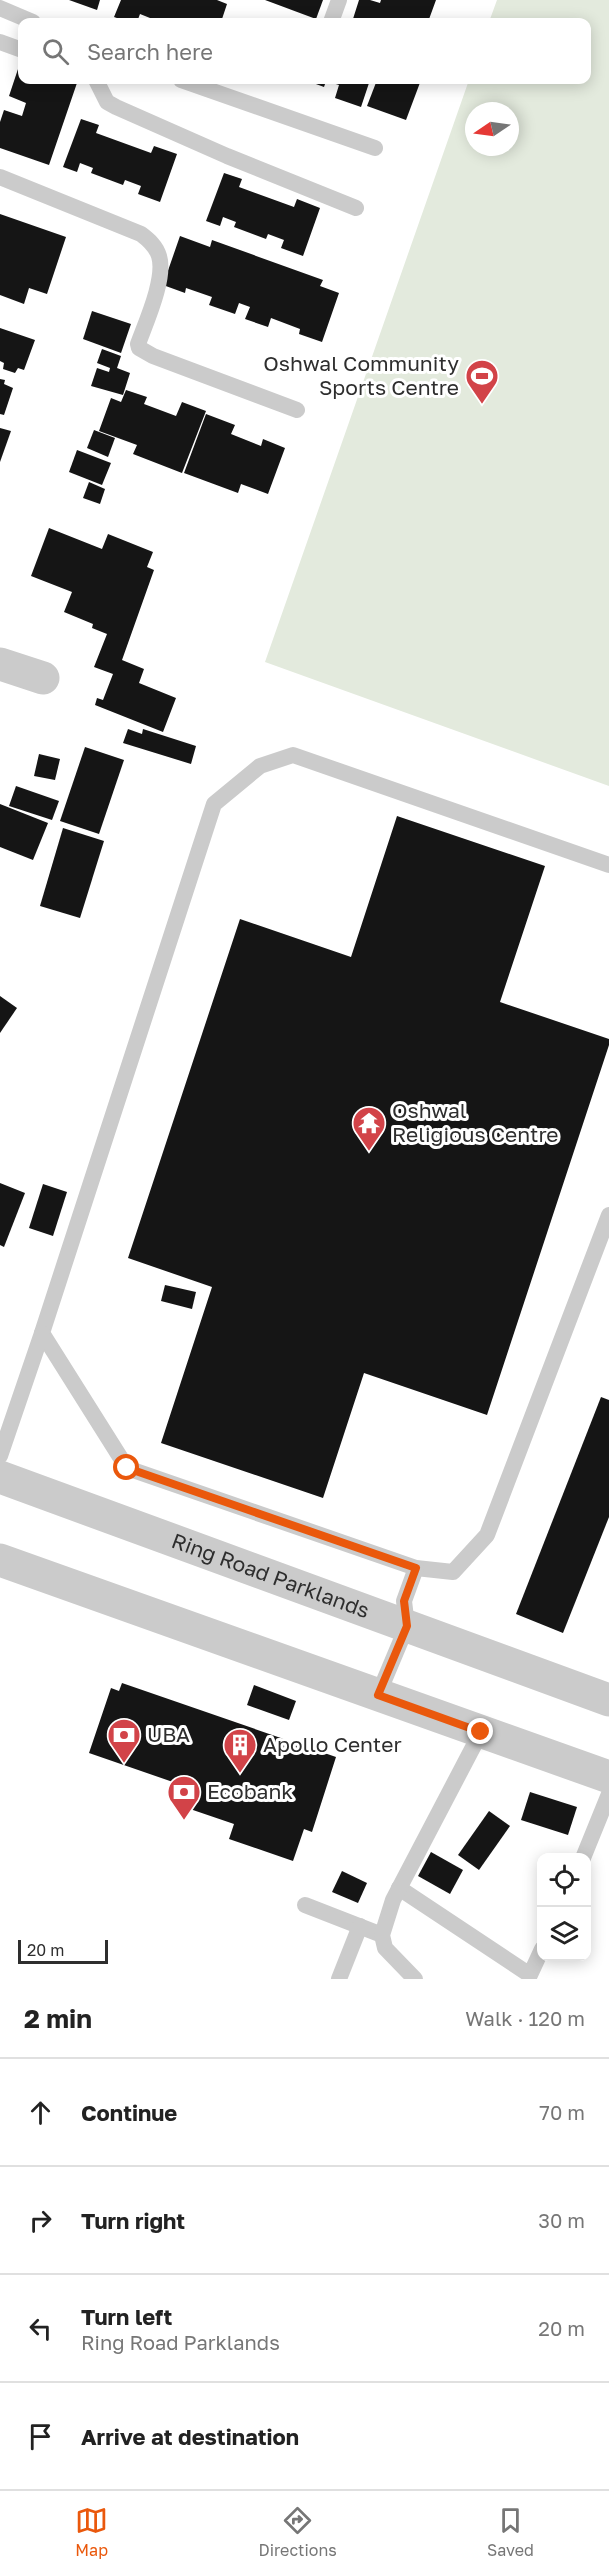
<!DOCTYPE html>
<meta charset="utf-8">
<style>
body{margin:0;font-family:"Golos Text",sans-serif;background:#f6f6f6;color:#222}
.controls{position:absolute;right:18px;bottom:18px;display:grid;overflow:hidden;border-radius:12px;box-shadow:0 3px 15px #0003}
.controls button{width:54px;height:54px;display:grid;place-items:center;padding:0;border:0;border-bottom:2px solid #e0e0e0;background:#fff;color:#222;font:30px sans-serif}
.compass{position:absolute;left:465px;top:102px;width:54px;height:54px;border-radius:50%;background:#fff;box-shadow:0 3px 15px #0003;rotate:257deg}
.scale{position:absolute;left:18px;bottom:15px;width:90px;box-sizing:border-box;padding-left:6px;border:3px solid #2e2e2e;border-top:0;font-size:16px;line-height:21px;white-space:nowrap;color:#2e2e2e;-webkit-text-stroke:4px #fff;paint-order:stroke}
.stop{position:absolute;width:18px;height:18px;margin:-14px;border:4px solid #ea580c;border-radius:50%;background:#fff}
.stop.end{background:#ea580c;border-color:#fff;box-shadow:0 2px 6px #0008}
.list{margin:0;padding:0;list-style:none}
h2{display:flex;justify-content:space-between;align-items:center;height:78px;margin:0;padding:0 24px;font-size:26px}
h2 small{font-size:20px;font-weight:400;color:#767676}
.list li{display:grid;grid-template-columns:39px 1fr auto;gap:18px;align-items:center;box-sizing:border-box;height:108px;padding:0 24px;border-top:2px solid #e0e0e0}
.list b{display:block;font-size:22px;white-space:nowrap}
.list p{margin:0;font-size:20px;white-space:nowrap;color:#767676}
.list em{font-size:20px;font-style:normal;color:#767676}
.icon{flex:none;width:33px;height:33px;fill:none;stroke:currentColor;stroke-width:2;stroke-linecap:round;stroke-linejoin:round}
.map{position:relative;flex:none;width:609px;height:1979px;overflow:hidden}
.search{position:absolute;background:#fff;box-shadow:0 3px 15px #0003;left:18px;right:18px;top:18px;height:66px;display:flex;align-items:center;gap:15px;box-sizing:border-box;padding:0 21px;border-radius:12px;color:#767676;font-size:22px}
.sheet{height:510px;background:#fff}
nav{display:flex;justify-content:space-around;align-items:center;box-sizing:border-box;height:84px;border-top:2px solid #e0e0e0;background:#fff;font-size:16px;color:#767676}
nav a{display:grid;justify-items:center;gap:3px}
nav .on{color:#ea580c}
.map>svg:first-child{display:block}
.green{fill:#e3eadd;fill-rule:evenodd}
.building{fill:#151515}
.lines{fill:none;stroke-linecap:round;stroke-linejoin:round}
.service{stroke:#cbcbcb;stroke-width:16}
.minor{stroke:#cbcbcb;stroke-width:33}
.tertiary{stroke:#cbcbcb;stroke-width:33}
.route{stroke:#ea580c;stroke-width:8}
.labels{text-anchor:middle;stroke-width:6;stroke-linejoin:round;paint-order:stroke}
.poi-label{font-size:21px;fill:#2e2e2e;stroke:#fff;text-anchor:start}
.street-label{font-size:21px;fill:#2e2e2e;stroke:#fff}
</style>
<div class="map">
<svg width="609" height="1979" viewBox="0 0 609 1979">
<rect width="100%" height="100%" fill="#fff"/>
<path class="green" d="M 497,0 L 609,0 L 609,786 L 265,662 L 469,80 L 586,80 L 586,22 L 489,22 ZM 474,111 L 510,111 L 510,147 L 474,147 Z"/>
<g class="building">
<polygon points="69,0 100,0 97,10"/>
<polygon points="121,0 217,0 227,4 221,22 149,22 150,18 140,14 137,22 128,22 114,17"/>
<polygon points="265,0 323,0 316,19"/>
<polygon points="359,0 370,0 380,3 381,0 436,0 428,22 352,22"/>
<polygon points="21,60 22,80 78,80 49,165 0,148 0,122 4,110 22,116 26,103 9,96"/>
<polygon points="305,80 370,80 361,107 335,98 339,85 326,81 324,87"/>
<polygon points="377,80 421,80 406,120 367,106"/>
<polygon points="81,119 99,125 96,133 151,153 154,146 177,154 160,202 138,194 141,186 125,180 123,185 91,173 93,168 80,163 77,172 63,167"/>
<polygon points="224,173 242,179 239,187 294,207 297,199 320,208 303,256 281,248 284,240 268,234 266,239 234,227 236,222 223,217 220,226 206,221"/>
<polygon points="0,214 66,237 47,294 29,288 24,304 0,295"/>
<polygon points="180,236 210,247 212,240 323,280 320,286 339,293 322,342 299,334 300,329 271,318 268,327 245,319 250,307 239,303 235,314 209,305 212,297 186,288 185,293 163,285"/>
<polygon points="92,311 131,324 121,353 83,339"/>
<polygon points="0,328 35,340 24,370 18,368 15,373 3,369 4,363 0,361"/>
<polygon points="102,349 121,356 117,368 130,373 123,395 91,386 97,368 109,372 110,368 97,363"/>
<polygon points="0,379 5,380 4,384 13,388 4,415 0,414"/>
<polygon points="126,390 147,397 144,404 176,416 182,402 206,411 182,473 133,454 137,445 99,431 111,398 121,402"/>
<polygon points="206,414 235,425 231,434 261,446 263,439 285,448 268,494 241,484 238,493 184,473"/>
<polygon points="0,428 11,431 0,462"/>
<polygon points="94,430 115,438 108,457 87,448"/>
<polygon points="77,450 111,463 102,485 69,472"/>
<polygon points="89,482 105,489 100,504 83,498"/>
<polygon points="49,528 102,549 108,534 153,552 147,567 154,570 122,660 144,669 139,683 176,698 163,732 95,705 97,698 103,700 113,674 94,667 107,634 92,628 93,624 64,612 72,592 31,576"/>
<polygon points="128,729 142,734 143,729 196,746 191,764 123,743"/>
<polygon points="85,747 124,760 99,834 60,821"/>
<polygon points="39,754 60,759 55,780 34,776"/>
<polygon points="16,786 59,801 52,820 9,806"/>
<polygon points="0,804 48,823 33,860 0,847"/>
<polygon points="397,816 545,866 500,1002 609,1039 609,1045 487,1415 364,1373 323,1498 161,1443 212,1287 128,1258 240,919 351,957"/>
<polygon points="63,828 104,841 80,918 40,906"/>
<polygon points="0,996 17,1008 0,1033"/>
<polygon points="0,1183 25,1193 4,1247 0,1245"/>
<polygon points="43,1184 67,1192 53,1236 29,1228"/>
<polygon points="165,1285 196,1292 192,1309 161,1301"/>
<polygon points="601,1397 609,1400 609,1517 563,1633 516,1614"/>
<polygon points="122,1683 336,1757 312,1832 304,1829 293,1861 229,1839 234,1824 190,1809 196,1790 89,1753 111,1688 119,1691"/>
<polygon points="254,1685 296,1701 289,1720 247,1705"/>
<polygon points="530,1792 577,1807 568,1835 521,1820"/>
<polygon points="489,1811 510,1826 479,1870 458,1855"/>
<polygon points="431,1852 463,1870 450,1894 418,1876"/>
<polygon points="342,1871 367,1883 358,1903 332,1892"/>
</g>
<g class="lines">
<g class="service">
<polyline points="0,8 33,22"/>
<polyline points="331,22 339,0"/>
<polyline points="0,42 22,50"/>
<polyline points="96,80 107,102 116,107 227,156 356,208"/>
<polyline points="181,80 375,148"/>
<path d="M 0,177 L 141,234 C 149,240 156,246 159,256 C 166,278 146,322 138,344 L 139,348 L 153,356 L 297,410"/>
<polyline points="609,865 293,755 260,766 214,804 42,1333 127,1468 416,1568 453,1572 487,1535 609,1215"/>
<polyline points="0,1456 42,1333"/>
<polyline points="378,1695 407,1626 404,1601 416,1568"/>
<polyline points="583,1858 609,1794"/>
<polyline points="399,1888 530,1975 542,1949"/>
<polyline points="305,1905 382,1935"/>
<polyline points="339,1979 360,1926"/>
<polyline points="415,1979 385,1948 382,1935 393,1900 481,1732"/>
</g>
<polyline class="minor" points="0,664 43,678"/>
<g class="tertiary">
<path id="s1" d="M 0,1477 L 609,1700"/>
<polyline points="0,1560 609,1777"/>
</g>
</g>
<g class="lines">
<polyline class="route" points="127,1468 416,1568 404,1601 407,1626 378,1695 481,1732"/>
</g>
<defs>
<g id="stadium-pin" transform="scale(1.725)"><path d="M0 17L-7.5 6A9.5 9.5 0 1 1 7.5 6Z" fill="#d24348" stroke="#fff"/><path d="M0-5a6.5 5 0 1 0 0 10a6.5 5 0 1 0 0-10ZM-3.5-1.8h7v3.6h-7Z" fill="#fff"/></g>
<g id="temple-pin" transform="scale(1.725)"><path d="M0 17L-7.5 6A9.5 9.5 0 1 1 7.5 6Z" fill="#d24348" stroke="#fff"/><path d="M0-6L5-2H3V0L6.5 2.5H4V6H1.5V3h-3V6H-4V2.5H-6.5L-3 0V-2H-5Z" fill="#fff"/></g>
<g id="bank-pin" transform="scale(1.725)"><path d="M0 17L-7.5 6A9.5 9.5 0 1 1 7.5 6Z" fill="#d24348" stroke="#fff"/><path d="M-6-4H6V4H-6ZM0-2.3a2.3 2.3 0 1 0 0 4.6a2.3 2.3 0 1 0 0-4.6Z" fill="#fff"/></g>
<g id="building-pin" transform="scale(1.725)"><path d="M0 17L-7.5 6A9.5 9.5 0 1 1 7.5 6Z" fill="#d24348" stroke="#fff"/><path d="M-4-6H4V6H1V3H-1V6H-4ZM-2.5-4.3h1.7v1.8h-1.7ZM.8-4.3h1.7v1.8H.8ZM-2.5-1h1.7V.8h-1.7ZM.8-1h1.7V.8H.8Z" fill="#fff"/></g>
</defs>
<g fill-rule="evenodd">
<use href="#stadium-pin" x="482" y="376"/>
<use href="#temple-pin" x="369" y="1123"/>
<use href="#bank-pin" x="124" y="1735"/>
<use href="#building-pin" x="240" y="1745"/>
<use href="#bank-pin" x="184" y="1792"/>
</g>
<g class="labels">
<g class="poi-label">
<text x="459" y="371" text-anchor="end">Oshwal Community<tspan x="459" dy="24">Sports Centre</tspan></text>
<text x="392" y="1118">Oshwal<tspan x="392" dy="24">Religious Centre</tspan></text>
<text x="147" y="1742">UBA</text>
<text x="263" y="1752">Apollo Center</text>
<text x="207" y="1799">Ecobank</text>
</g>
<g class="street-label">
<text dy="7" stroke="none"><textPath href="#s1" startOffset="288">Ring Road Parklands</textPath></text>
</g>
</g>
</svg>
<div class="controls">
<button><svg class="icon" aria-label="locate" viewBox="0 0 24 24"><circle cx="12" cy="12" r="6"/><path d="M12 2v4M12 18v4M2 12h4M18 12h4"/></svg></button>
<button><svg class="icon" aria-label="layers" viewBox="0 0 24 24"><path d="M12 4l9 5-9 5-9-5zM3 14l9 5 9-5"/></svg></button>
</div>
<svg class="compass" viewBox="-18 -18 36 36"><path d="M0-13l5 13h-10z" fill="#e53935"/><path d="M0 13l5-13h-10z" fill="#767676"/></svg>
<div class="scale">20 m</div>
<div class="stop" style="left:127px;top:1468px"></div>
<div class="stop end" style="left:481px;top:1732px"></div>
<div class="search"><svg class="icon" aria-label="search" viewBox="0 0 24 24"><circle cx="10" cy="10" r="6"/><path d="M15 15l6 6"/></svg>Search here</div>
</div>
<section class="sheet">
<h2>2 min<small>Walk · 120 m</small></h2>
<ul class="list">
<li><svg class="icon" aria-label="ahead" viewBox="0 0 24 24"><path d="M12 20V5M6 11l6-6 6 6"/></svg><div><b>Continue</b></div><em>70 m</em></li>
<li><svg class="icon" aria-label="right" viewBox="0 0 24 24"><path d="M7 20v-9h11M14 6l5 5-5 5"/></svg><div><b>Turn right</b></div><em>30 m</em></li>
<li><svg class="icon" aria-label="left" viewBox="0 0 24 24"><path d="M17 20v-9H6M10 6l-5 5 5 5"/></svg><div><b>Turn left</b><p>Ring Road Parklands</p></div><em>20 m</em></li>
<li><svg class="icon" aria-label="arrive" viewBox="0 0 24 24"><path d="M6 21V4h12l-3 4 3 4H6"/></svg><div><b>Arrive at destination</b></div></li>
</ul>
</section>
<nav>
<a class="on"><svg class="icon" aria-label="map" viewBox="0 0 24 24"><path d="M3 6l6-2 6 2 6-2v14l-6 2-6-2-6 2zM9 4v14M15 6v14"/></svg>Map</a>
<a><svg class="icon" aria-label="directions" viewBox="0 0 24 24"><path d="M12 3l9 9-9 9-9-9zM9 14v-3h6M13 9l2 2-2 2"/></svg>Directions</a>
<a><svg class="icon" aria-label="saved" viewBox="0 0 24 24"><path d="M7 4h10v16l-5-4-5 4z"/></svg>Saved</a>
</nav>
